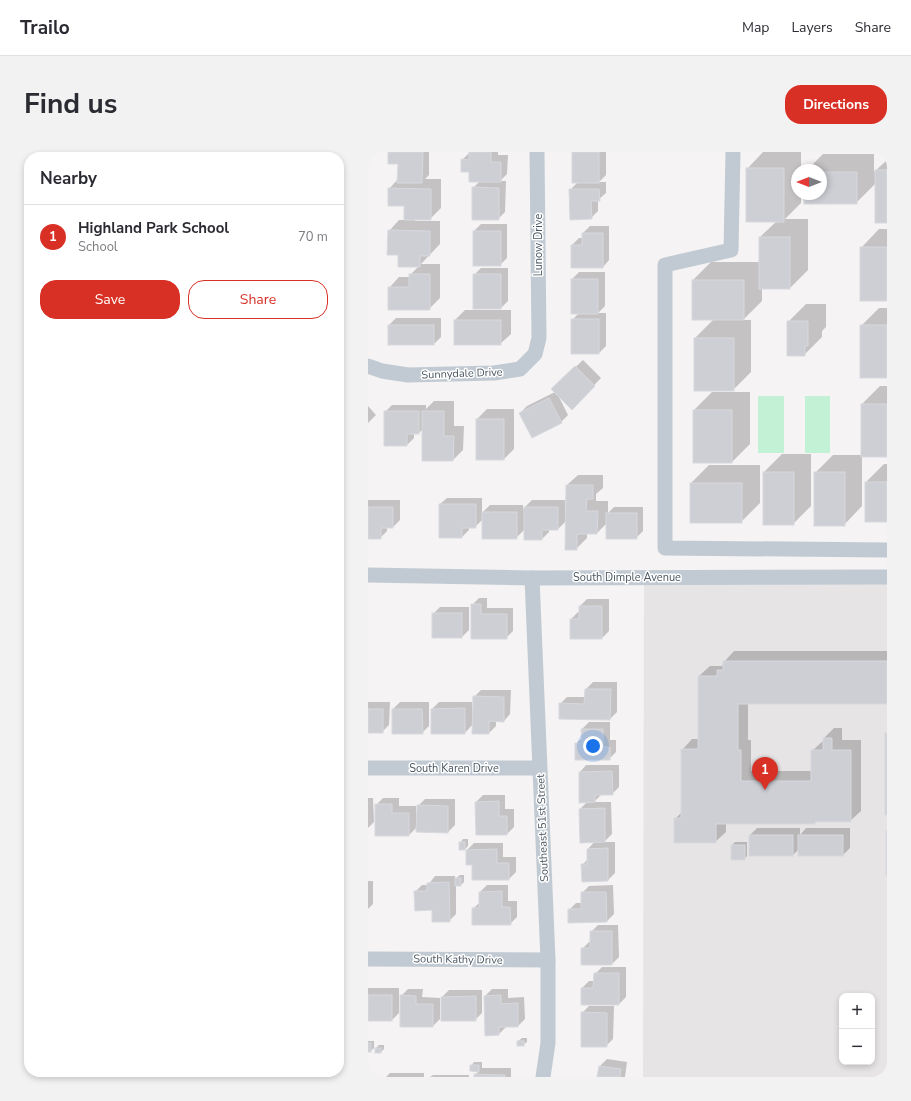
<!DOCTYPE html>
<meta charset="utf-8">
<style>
body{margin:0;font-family:"Nunito Sans",sans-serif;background:#f2f2f3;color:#2b2b33}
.controls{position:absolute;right:12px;bottom:12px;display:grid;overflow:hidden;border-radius:8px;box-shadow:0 2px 6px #0003}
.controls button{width:36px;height:36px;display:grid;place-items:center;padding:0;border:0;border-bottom:1px solid #e1e1e2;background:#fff;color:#2b2b33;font:20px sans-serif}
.compass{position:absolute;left:423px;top:12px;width:36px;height:36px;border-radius:50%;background:#fff;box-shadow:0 2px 6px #0003;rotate:270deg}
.you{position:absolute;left:225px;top:594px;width:14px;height:14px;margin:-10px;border:3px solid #fff;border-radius:50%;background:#1a73e8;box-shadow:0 0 0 6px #1a73e833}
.badge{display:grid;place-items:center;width:26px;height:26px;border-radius:50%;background:#d93025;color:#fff;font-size:13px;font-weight:700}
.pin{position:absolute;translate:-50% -33px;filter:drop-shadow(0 1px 2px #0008)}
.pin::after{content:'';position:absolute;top:21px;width:14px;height:12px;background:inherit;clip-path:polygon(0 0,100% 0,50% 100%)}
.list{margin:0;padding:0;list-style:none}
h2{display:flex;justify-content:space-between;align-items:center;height:52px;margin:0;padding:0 16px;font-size:17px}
h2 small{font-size:13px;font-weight:400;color:#7c7c81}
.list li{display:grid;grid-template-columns:26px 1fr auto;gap:12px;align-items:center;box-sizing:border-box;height:64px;padding:0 16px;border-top:1px solid #e1e1e2}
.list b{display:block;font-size:15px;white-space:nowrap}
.list p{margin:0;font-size:13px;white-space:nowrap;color:#7c7c81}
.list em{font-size:13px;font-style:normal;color:#7c7c81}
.actions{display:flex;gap:8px;padding:12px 16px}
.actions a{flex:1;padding:9px 0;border:1px solid #d93025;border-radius:16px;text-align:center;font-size:14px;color:#d93025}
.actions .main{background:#d93025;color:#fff}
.map{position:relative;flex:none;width:519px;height:925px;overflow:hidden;border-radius:16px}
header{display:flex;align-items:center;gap:24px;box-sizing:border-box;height:56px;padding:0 20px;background:#fff;border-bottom:1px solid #e1e1e2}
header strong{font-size:19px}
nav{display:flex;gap:22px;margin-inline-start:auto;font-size:14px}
.intro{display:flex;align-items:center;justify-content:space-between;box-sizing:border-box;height:96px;padding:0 24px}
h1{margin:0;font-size:28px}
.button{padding:10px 18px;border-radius:16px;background:#d93025;color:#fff;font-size:14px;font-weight:700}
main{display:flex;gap:24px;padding:0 24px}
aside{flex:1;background:#fff;border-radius:16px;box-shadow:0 2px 6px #0003}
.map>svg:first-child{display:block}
.education{fill:#e6e4e5;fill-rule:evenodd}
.green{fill:#c3f1d5}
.shadow{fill:#0003}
.building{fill:#cdcfd5;stroke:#d7d9de}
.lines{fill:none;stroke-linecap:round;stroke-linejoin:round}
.minor{stroke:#c1cad2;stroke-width:15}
.labels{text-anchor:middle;stroke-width:3;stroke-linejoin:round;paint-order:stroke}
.street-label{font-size:11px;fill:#4a5661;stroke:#fff}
</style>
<header>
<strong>Trailo</strong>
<nav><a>Map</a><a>Layers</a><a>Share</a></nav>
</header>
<div class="intro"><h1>Find us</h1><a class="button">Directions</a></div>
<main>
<aside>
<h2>Nearby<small></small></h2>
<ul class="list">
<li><span class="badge">1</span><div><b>Highland Park School</b><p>School</p></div><em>70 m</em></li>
</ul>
<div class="actions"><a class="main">Save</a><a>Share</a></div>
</aside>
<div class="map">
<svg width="519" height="925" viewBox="0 0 519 925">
<rect width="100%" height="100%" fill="#f5f3f3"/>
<path class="education" d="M 276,432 L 519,432 L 519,925 L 275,925 ZM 474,844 L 504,844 L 504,910 L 474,910 Z"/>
<g class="green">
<rect x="390" y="244" width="26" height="57"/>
<rect x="437" y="244" width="25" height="57"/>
</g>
<g class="shadow">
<polygon points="21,0 61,0 61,23 57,27 73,27 73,56 62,67 47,67 47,69 72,69 72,92 53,112 72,112 72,146 61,157 21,136 31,125 42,125 42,123 51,114 31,102 21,79 31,68 37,68 37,53 21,37 30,27 31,11"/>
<polygon points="102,0 130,0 130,3 140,3 139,22 132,29 138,29 137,60 130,67 105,36 112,29 102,19 94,8"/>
<polygon points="205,0 238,0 238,23 231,30 238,30 238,41 230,48 230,59 223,66 202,38 210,30"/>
<polygon points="395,0 433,0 433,18 429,18 429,42 433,42 433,51 417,67 440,67 440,118 422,136 394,136 394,149 375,168 383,168 383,220 365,238 327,186 346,167 325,128 343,110 392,110 392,85 409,69 379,17"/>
<polygon points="455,2 506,2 506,20 519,8 519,70 508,31 488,51 437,42 453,42 453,18 439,18"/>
<polygon points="113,72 139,72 139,106 132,113 106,113 106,79"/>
<polygon points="222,74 241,74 241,108 235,115 204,93 211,86 215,86 215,81"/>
<polygon points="511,77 519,77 519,148 493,96"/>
<polygon points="113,116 140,116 140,149 133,156 106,123"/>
<polygon points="211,120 237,120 237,154 230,161 238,161 238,194 231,201 204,168 211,161 204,161 204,127"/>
<polygon points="438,152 458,152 458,175 454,179 454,185 436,203 420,170"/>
<polygon points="511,156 519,156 519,225 493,174"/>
<polygon points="97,158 143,158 143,182 132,192 87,168"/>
<polygon points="28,166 73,166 73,185 66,192 21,192 21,173"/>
<polygon points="215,208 233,226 204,256 190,243 200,263 193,270 152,261 159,254 187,240 185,237"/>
<polygon points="512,234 519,234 519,304 494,304 494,354 476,373 447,321 465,303 494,303 494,252"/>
<polygon points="344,240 382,240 382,292 364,310 326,310 326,258"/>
<polygon points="66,249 86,249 86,274 96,274 95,298 85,308 55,308 55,277 51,281 46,281 46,286 39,293 17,260 24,253 58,253 58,257"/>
<polygon points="0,254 8,263 0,271"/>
<polygon points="119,257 146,257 146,297 136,307 109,267"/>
<polygon points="414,302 443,302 443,354 425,372 396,320"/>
<polygon points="516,312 519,312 519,369 498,330"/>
<polygon points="341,313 392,313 392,351 373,370 323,331"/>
<polygon points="210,323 235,323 235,336 228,342 228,349 240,349 240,361 246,355 275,355 275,379 268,386 239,371 229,381 219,381 219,386 208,397 199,368 190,377 181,377 181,380 174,387 157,377 148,386 115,367 107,375 101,375 101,378 94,385 72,352 79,346 114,346 114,361 122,353 155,353 155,357 164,348 197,348 197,358 199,358 199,333"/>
<polygon points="0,348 32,348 32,368 25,375 19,375 19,379 12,386 0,386"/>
<polygon points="111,446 119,446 119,456 145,456 145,479 138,486 104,486 104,453"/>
<polygon points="219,447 241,447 241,479 234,486 203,486 203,467 210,460 212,460 212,454"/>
<polygon points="72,455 101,455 101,478 94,485 65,462"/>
<polygon points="366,499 519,499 519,551 380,551 380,588 383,588 383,619 444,619 444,599 456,588 456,586 466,576 474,576 474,588 493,588 493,659 482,669 449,669 447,671 358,671 358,680 347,690 307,667 314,660 314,598 324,587 331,587 331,524 342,514 354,514 356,510"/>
<polygon points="225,530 249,530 249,560 242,567 192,552 199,545 217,545 218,537"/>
<polygon points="113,538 143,538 142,562 136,569 128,569 128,574 121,581 105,581 105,572 97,581 64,581 64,557 71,550 104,550 104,561 106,561 106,545"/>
<polygon points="0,550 22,550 21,573 14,580 0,580"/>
<polygon points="32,550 61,550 61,574 54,581 25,581 25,557"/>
<polygon points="221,570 242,570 242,588 248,588 248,600 241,607 208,592 215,585 214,577"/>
<polygon points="218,613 251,613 251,635 244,642 234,642 226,650 243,650 244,682 236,690 247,690 247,721 240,728 215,729 214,713 220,707 220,697 227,689 212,657 220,649 212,620"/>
<polygon points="115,643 137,643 137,657 146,657 146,675 139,682 108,650"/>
<polygon points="0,646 5,646 6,670 0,676"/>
<polygon points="15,646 31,646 31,654 48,654 48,665 50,665 50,654 57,647 87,647 87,673 80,680 50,674 41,683 8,653"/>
<polygon points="389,676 432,676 432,683 438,676 482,676 482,696 475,703 431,697 425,703 382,683"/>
<polygon points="95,687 100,687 100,694 97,697 92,691"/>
<polygon points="367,690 379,690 379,704 376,707 364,693"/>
<polygon points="106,691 135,691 135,705 148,705 148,720 141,727 105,712 99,698"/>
<polygon points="92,723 96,723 96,730 93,733 88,733 88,762 81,769 65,757 47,740 54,733 60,733 67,724 87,724 87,727"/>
<polygon points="0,729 5,729 5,752 0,757"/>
<polygon points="119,733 140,733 140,749 149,749 149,765 142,772 105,757 112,750 112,740"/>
<polygon points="245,733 246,762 239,769 201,758 208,751 214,751 214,741 221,734"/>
<polygon points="230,773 250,773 251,805 244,812 214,797 221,790 223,790 223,780"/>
<polygon points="234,815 258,815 258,845 251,852 214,836 221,829 227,829 227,822"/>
<polygon points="0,836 31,836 31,861 24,868 0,868"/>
<polygon points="40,837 55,837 54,845 72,846 72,867 65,874 33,844"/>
<polygon points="124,837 140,837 140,846 156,845 157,867 150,874 138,874 138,875 131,882 117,844"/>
<polygon points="81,838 114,838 114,861 107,868 74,845"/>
<polygon points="221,854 246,854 245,887 238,894 214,861"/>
<polygon points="154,886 159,886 159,890 155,893 150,889"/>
<polygon points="0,889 6,889 6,896 3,899 0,899"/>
<polygon points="11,893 16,893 16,897 13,900 8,896"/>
<polygon points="239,907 259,910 257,925 230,925 232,914"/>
<polygon points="106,910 114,910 114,916 143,916 143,925 107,925 107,923 111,919 103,918 103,914"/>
<polygon points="22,921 56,921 56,925 18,925"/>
<polygon points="65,923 101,923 101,925 62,925"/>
</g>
<g class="building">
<polygon points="20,0 55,0 54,31 29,31 30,12 20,12"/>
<polygon points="101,0 123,0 123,10 133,10 133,30 101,30 101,20 93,20 93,7 101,8"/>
<rect x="204" y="0" width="27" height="31"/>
<rect x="378" y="16" width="38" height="54"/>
<rect x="507" y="18" width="12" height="53"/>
<polygon points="453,20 489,20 489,52 436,52 436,42 453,42"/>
<polygon points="104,35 131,36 131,68 104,68"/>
<polygon points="20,36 63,37 63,68 36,68 36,54 20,54"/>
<polygon points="201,37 231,37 232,49 223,49 224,67 202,68"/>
<polygon points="20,78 62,79 62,104 52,104 52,115 30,115 30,103 19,103"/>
<rect x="105" y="79" width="28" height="35"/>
<polygon points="214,81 235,81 235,116 203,116 203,93 214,93"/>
<rect x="391" y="85" width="31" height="52"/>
<rect x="492" y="95" width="27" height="54"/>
<polygon points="41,122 62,122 62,158 20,158 20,135 41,135"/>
<rect x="105" y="122" width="28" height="35"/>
<rect x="203" y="127" width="27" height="35"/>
<rect x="324" y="128" width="52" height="40"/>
<rect x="203" y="167" width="28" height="35"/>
<rect x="86" y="168" width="47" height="25"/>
<polygon points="419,169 440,169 440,194 437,194 437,204 419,204"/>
<rect x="20" y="173" width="46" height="20"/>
<rect x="492" y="173" width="27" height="53"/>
<rect x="326" y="186" width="40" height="53"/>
<polygon points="207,214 227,234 204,258 183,237"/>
<polygon points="181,246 194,271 164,286 151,261"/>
<rect x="493" y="252" width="26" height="53"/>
<rect x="325" y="258" width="39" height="53"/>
<polygon points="16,259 51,259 51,282 39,282 39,294 16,294"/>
<polygon points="54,259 76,259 76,284 86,284 85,309 54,309"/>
<rect x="108" y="267" width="28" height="41"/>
<rect x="395" y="320" width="31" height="53"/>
<rect x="446" y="320" width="31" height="54"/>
<rect x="497" y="330" width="22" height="40"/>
<rect x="322" y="331" width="52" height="40"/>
<polygon points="198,333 225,333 225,347 219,347 218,359 230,359 229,382 209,382 209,398 197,398"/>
<polygon points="71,352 108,352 108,376 94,376 94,386 71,386"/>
<polygon points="0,355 25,355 25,376 13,376 13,387 0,387"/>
<polygon points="156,355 190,355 190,378 174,378 174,388 156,388"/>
<rect x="114" y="360" width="35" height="27"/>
<rect x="238" y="361" width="31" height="26"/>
<polygon points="103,452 113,452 113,462 139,462 139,487 103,487"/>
<polygon points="211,454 234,454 234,487 202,487 202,467 211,467"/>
<rect x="64" y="461" width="30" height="25"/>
<polygon points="355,509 519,509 519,552 370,552 370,598 373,598 373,629 443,629 443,598 455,598 455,586 464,586 464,598 483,598 483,670 447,670 447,672 348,672 348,691 306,691 306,666 313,666 313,597 330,597 330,524 349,524 349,518 355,518"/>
<polygon points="217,537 243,537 242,568 191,567 191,551 216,552"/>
<polygon points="105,544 136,545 136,570 121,569 121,582 104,582"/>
<polygon points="97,556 97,582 63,582 63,557"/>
<rect x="0" y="557" width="15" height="24"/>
<polygon points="24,557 54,557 55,582 24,582"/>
<polygon points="213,577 235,577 235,595 242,595 242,608 207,608 207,591 214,591"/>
<rect x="517" y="581" width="2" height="82"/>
<polygon points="244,619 245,643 227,643 227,650 211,651 211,620"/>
<polygon points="131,649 131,664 139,664 139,683 108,683 107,650"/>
<polygon points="7,652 24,652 24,661 41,661 41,684 7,684"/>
<polygon points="49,653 80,654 80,681 48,680"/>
<polygon points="237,656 237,690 212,691 211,657"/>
<rect x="518" y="679" width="1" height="44"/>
<rect x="381" y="683" width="44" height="21"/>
<rect x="430" y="683" width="45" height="21"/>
<rect x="91" y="690" width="6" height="8"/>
<rect x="363" y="693" width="14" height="15"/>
<polygon points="240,696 240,729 214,730 213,712 219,712 219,697"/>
<polygon points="129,697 129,711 141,711 141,728 104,728 104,713 98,713 98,698"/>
<rect x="87" y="726" width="6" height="8"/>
<polygon points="81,730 82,770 64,770 64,758 47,759 46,739 59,739 59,731"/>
<polygon points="134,739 134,755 142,755 143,773 104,773 104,756 111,756 111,740"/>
<polygon points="213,740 238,740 239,770 200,771 200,757 213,757"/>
<polygon points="222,779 244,779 244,813 213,813 213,796 222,796"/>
<polygon points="226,821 251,821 251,853 213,853 213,836 225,836"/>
<rect x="0" y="843" width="24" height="26"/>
<polygon points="32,843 48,844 48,852 65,852 65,875 32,875"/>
<polygon points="133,843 133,852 150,851 150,875 131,875 131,883 117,884 116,844"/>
<polygon points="108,844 108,869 73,869 73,845"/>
<polygon points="213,860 239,861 239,895 213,895"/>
<rect x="149" y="889" width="7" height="5"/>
<rect x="0" y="891" width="3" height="9"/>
<rect x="7" y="896" width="6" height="5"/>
<polygon points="102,913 111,913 111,920 102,919"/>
<polygon points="231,914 253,917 252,925 229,925"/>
<polygon points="106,922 137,923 137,925 106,925"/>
</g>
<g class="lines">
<g class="minor">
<polyline points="365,0 363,98 297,113 297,396 519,398"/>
<polyline points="0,214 14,219 40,223 126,221 152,217 167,202 171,186 169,0"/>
<polyline points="0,423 164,426 519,425"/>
<polyline points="164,426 180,808 180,891 175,925"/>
<polyline points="0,616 171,616"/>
<polyline points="0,807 180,808"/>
</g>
</g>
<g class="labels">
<g class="street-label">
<text transform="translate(170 93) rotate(-90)" y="4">Lunow Drive</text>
<text transform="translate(94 221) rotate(-2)" y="4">Sunnydale Drive</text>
<text x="259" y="429">South Dimple Avenue</text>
<text x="86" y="620">South Karen Drive</text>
<text transform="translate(174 676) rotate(-92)" y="4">Southeast 51st Street</text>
<text transform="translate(90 807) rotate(1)" y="4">South Kathy Drive</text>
</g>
</g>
</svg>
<div class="controls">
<button>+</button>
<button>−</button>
</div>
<svg class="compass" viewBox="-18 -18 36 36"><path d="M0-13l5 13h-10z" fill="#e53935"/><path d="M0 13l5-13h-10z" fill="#7c7c81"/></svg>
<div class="you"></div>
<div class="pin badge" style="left:397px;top:638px">1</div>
</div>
</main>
